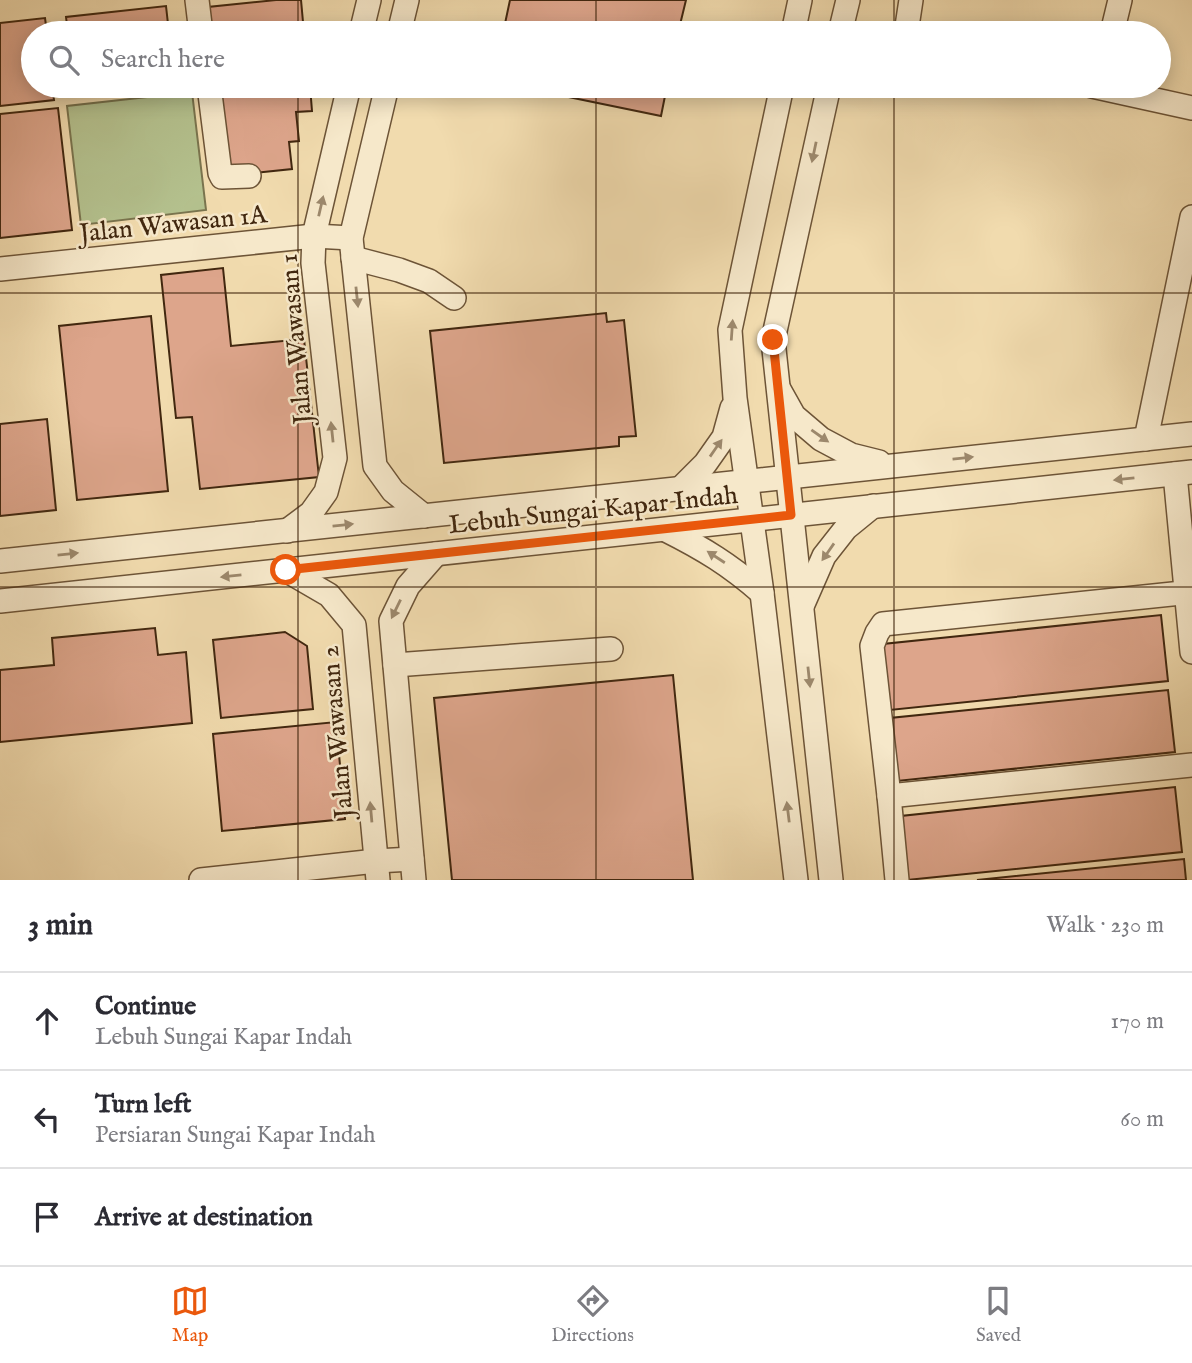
<!DOCTYPE html>
<meta charset="utf-8">
<style>
body{margin:0;font-family:"IM FELL English",serif;background:#f7f7f7;color:#2b2b33}
.stop{position:absolute;width:21px;height:21px;margin:-16px;border:5px solid #ea580c;border-radius:50%;background:#fff}
.stop.end{background:#ea580c;border-color:#fff;box-shadow:0 2px 7px #0008}
.list{margin:0;padding:0;list-style:none}
h2{display:flex;justify-content:space-between;align-items:center;height:91px;margin:0;padding:0 28px;font-size:30px}
h2 small{font-size:23px;font-weight:400;color:#7c7c81}
.list li{display:grid;grid-template-columns:46px 1fr auto;gap:21px;align-items:center;box-sizing:border-box;height:98px;padding:0 28px;border-top:2px solid #e1e1e2}
.list b{display:block;font-size:26px;white-space:nowrap}
.list p{margin:0;font-size:23px;white-space:nowrap;color:#7c7c81}
.list em{font-size:23px;font-style:normal;color:#7c7c81}
.icon{flex:none;width:38px;height:38px;fill:none;stroke:currentColor;stroke-width:2;stroke-linecap:round;stroke-linejoin:round}
.map{position:relative;flex:none;width:1192px;height:880px;overflow:hidden}
.search{position:absolute;background:#fff;box-shadow:0 4px 18px #0003;left:21px;right:21px;top:21px;height:77px;display:flex;align-items:center;gap:18px;box-sizing:border-box;padding:0 24px;border-radius:38px;color:#7c7c81;font-size:26px}
.sheet{height:385px;background:#fff}
nav{display:flex;justify-content:space-around;align-items:center;box-sizing:border-box;height:98px;border-top:2px solid #e1e1e2;background:#fff;font-size:19px;color:#7c7c81}
nav a{display:grid;justify-items:center;gap:4px}
nav .on{color:#ea580c}
.map>svg:first-child{display:block}
.green{fill:#b4c18e;stroke:#7a744e;stroke-width:2}
.building{fill:#dda58b;stroke:#41270f;stroke-width:2}
.lines{fill:none;stroke-linecap:round;stroke-linejoin:round}
.minor-casing{stroke:#6d5437;stroke-width:26}
.minor{stroke:#f6e8ca;stroke-width:23}
.oneway{fill:#9c886c}
.route{stroke:#ea580c;stroke-width:9}
.grid{fill:none;stroke:#41270f;stroke-width:2;stroke-opacity:0.55}
.labels{text-anchor:middle;stroke-width:5;stroke-linejoin:round;paint-order:stroke}
.street-label{font-size:26px;fill:#41270f;stroke:#f6e8ca}
</style>
<div class="map">
<svg width="1192" height="880" viewBox="0 0 1192 880">
<rect width="100%" height="100%" fill="#f1dbae"/>
<filter id="stains"><feTurbulence type="fractalNoise" baseFrequency=".00286" numOctaves="4"/><feColorMatrix values="0 0 0 0 .2 0 0 0 0 .09 0 0 0 0 .02 0 0 0 .5 -.17"/></filter>
<radialGradient id="worn" r=".72"><stop offset=".6" stop-color="#630" stop-opacity="0"/><stop offset="1" stop-color="#630" stop-opacity=".3"/></radialGradient>
<polygon class="green" points="192,92 206,210 81,225 67,106"/>
<g class="building">
<polygon points="276,0 301,0 304,33 210,33 208,7"/>
<polygon points="510,0 686,0 678,33 503,33"/>
<polygon points="166,6 169,33 68,33 66,17"/>
<polygon points="45,18 47,33 33,33 33,86 52,86 54,100 0,106 0,23"/>
<polygon points="73,86 134,86 74,93"/>
<polygon points="216,86 310,86 312,111 296,112 299,141 289,142 292,169 225,176"/>
<polygon points="515,86 667,86 661,116"/>
<polygon points="58,108 72,230 0,238 0,114"/>
<polygon points="223,268 231,346 304,339 319,477 200,489 192,417 176,418 161,275"/>
<polygon points="606,313 607,322 624,320 636,436 619,437 619,446 444,463 430,331"/>
<polygon points="151,316 168,491 77,500 59,326"/>
<polygon points="47,419 56,510 0,516 0,424"/>
<polygon points="1161,615 1168,681 890,710 883,644"/>
<polygon points="155,628 158,655 186,652 192,723 0,742 0,670 54,665 52,638"/>
<polygon points="285,632 307,646 313,709 221,718 213,640"/>
<polygon points="673,675 693,880 452,880 434,698"/>
<polygon points="1168,690 1175,752 897,781 890,718"/>
<polygon points="336,722 345,819 222,831 213,734"/>
<polygon points="1175,787 1182,852 907,880 901,816"/>
<polygon points="1184,859 1186,880 977,880"/>
</g>
<g class="lines">
<g class="minor-casing">
<g id="minor">
<polyline points="197,0 201,33"/>
<polyline points="361,33 369,0"/>
<polyline points="399,33 407,0"/>
<polyline points="793,33 800,0"/>
<polyline points="840,33 848,0"/>
<polyline points="906,33 911,0"/>
<polyline points="1112,33 1120,0"/>
<polyline points="209,86 220,173 222,177 249,176"/>
<polyline points="387,86 351,238 375,466 393,491 424,516"/>
<polyline points="782,86 730,330 735,398 762,593 796,880"/>
<polyline points="829,86 773,340 831,880"/>
<polyline points="1092,86 1192,108"/>
<polyline points="353,258 399,270 429,281 454,298"/>
<polyline points="0,269 314,236 351,238"/>
<polyline points="780,391 794,416 821,439 851,455 879,462"/>
<polyline points="1146,439 1192,217"/>
<polyline points="1175,474 1192,652"/>
<polyline points="680,489 705,464 724,437 732,408"/>
<path d="M 666,530 C 704,549 730,565 762,593"/>
<polyline points="287,531 311,513 326,492 335,458 313,263 314,236 349,86"/>
<polyline points="0,561 1192,434"/>
<polyline points="286,570 329,595 354,625 378,880"/>
<polyline points="0,601 1192,472"/>
<polyline points="803,604 824,556 846,528 873,506"/>
<polyline points="395,665 611,649"/>
<polyline points="889,796 1192,765"/>
<polyline points="201,880 376,861 412,859"/>
<polyline points="414,880 391,621 408,586 436,554"/>
<polyline points="897,880 889,796 872,646 877,633 883,624 1192,592"/>
</g>
</g>
<use href="#minor" class="minor"/>
</g>
<defs><path id="oneway-solid" d="M-6-.8H1V-3.2L6.5 0L1 3.2V.8H-6Z" transform="scale(1.75)"/></defs>
<g class="oneway">
<use href="#oneway-solid" transform="translate(814 152) rotate(102)"/>
<use href="#oneway-solid" transform="translate(321 206) rotate(-77)"/>
<use href="#oneway-solid" transform="translate(357 297) rotate(84)"/>
<use href="#oneway-solid" transform="translate(732 330) rotate(-86)"/>
<use href="#oneway-solid" transform="translate(332 432) rotate(-96)"/>
<use href="#oneway-solid" transform="translate(820 436) rotate(35)"/>
<use href="#oneway-solid" transform="translate(716 448) rotate(-55)"/>
<use href="#oneway-solid" transform="translate(963 458) rotate(-6)"/>
<use href="#oneway-solid" transform="translate(1124 479) rotate(174)"/>
<use href="#oneway-solid" transform="translate(343 525) rotate(-6)"/>
<use href="#oneway-solid" transform="translate(828 552) rotate(125)"/>
<use href="#oneway-solid" transform="translate(68 554) rotate(-6)"/>
<use href="#oneway-solid" transform="translate(716 557) rotate(-147)"/>
<use href="#oneway-solid" transform="translate(231 576) rotate(174)"/>
<use href="#oneway-solid" transform="translate(396 609) rotate(116)"/>
<use href="#oneway-solid" transform="translate(809 677) rotate(84)"/>
<use href="#oneway-solid" transform="translate(371 812) rotate(-95)"/>
<use href="#oneway-solid" transform="translate(788 812) rotate(-97)"/>
</g>
<g class="lines">
<polyline class="route" points="286,570 791,515 773,340"/>
</g>
<path class="grid" d="M 298,0 L 298,33M 596,0 L 596,33M 894,0 L 894,33M 298,86 L 298,880M 596,86 L 596,880M 894,86 L 894,880M 0,293 L 1192,293M 0,587 L 1192,587"/>
<g class="labels">
<g class="street-label">
<text transform="translate(173 223) rotate(-6)" y="9">Jalan Wawasan 1A</text>
<text transform="translate(295 339) rotate(-95)" y="9">Jalan Wawasan 1</text>
<text transform="translate(593 509) rotate(-6)" y="9">Lebuh Sungai Kapar Indah</text>
<text transform="translate(336 732) rotate(-95)" y="9">Jalan Wawasan 2</text>
</g>
</g>
<rect width="100%" height="100%" filter="url(#stains)"/>
<rect width="100%" height="100%" fill="url(#worn)"/>
</svg>
<div class="stop" style="left:286px;top:570px"></div>
<div class="stop end" style="left:773px;top:340px"></div>
<div class="search"><svg class="icon" aria-label="search" viewBox="0 0 24 24"><circle cx="10" cy="10" r="6"/><path d="M15 15l6 6"/></svg>Search here</div>
</div>
<section class="sheet">
<h2>3 min<small>Walk · 230 m</small></h2>
<ul class="list">
<li><svg class="icon" aria-label="ahead" viewBox="0 0 24 24"><path d="M12 20V5M6 11l6-6 6 6"/></svg><div><b>Continue</b><p>Lebuh Sungai Kapar Indah</p></div><em>170 m</em></li>
<li><svg class="icon" aria-label="left" viewBox="0 0 24 24"><path d="M17 20v-9H6M10 6l-5 5 5 5"/></svg><div><b>Turn left</b><p>Persiaran Sungai Kapar Indah</p></div><em>60 m</em></li>
<li><svg class="icon" aria-label="arrive" viewBox="0 0 24 24"><path d="M6 21V4h12l-3 4 3 4H6"/></svg><div><b>Arrive at destination</b></div></li>
</ul>
</section>
<nav>
<a class="on"><svg class="icon" aria-label="map" viewBox="0 0 24 24"><path d="M3 6l6-2 6 2 6-2v14l-6 2-6-2-6 2zM9 4v14M15 6v14"/></svg>Map</a>
<a><svg class="icon" aria-label="directions" viewBox="0 0 24 24"><path d="M12 3l9 9-9 9-9-9zM9 14v-3h6M13 9l2 2-2 2"/></svg>Directions</a>
<a><svg class="icon" aria-label="saved" viewBox="0 0 24 24"><path d="M7 4h10v16l-5-4-5 4z"/></svg>Saved</a>
</nav>
